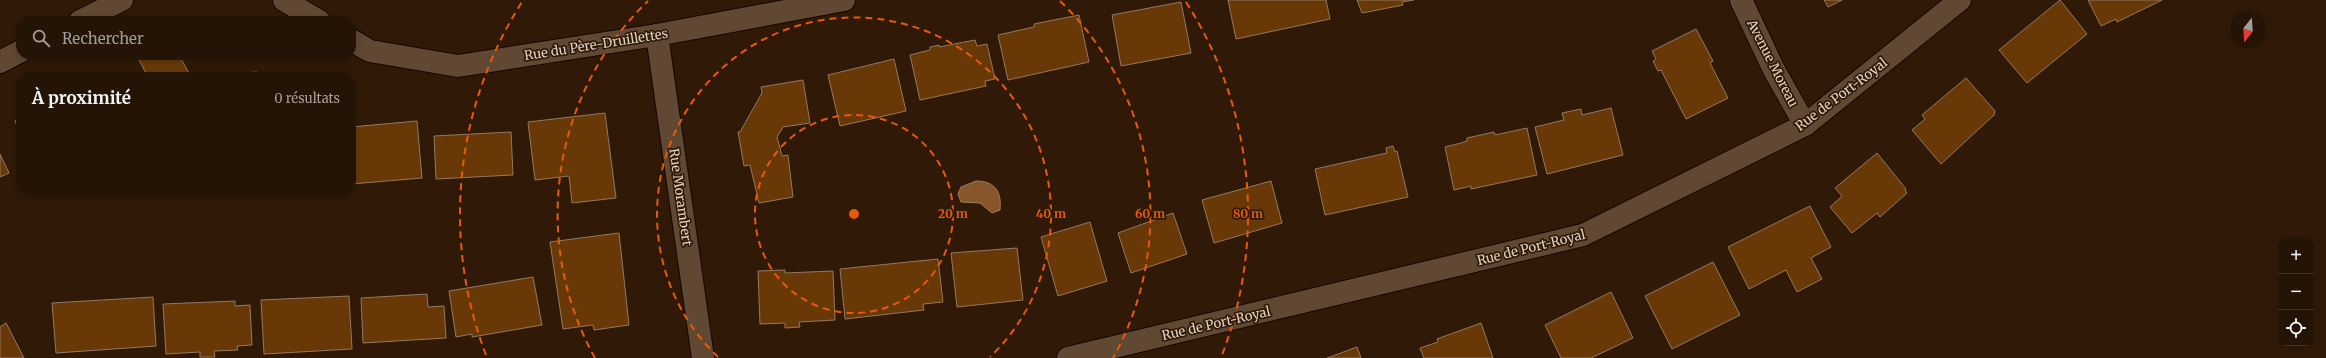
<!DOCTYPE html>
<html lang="fr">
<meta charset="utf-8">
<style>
body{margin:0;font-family:Merriweather,serif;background:#2c1d0f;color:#f1f3f6}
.controls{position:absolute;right:12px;bottom:12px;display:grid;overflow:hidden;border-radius:8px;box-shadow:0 2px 6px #0003}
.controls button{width:36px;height:36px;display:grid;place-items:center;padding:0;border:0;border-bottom:1px solid #413327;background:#241405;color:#f1f3f6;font:20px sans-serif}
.compass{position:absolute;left:2230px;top:12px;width:36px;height:36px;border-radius:50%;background:#241405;box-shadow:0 2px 6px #0003;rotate:197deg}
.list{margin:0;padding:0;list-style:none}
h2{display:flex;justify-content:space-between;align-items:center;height:52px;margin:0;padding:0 16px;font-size:17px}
h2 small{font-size:13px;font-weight:400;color:#a39e9a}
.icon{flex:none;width:22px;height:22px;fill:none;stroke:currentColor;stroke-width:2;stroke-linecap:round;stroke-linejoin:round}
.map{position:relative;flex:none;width:2326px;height:358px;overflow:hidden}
.search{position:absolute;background:#241405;box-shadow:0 2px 6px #0003;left:16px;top:16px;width:340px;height:44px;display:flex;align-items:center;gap:10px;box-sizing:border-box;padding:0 14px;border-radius:16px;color:#a39e9a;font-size:15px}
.panel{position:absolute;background:#241405;box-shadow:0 2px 6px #0003;left:16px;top:72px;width:340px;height:124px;border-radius:16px}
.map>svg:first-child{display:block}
.water{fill:#87562a;stroke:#a27b59}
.building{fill:#683907;stroke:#937863}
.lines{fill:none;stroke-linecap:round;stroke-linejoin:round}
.minor-casing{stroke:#170500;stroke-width:24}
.minor{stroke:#604833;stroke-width:22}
.ring{fill:none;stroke:#e8590c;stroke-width:2;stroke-dasharray:7 5}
.labels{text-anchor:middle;stroke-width:3.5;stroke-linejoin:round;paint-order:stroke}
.street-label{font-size:13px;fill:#e0d1c6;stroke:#301a07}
.centre{fill:#e8590c;stroke:#301a07;stroke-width:2}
.ring-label{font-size:12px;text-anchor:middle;font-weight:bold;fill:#e8590c;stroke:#301a07;stroke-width:3.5;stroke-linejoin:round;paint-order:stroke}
</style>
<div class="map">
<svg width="2326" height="358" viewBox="0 0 2326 358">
<rect width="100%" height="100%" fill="#301a07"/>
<path class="water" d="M 976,181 C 995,181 1002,192 1000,210 L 992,213 L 980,203 L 961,202 L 958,194 L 961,187 Z"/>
<g class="building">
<polygon points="1228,0 1326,0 1330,19 1236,39"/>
<polygon points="1357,0 1414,0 1402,2 1403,5 1362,13"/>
<polygon points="1824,0 1842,0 1828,7"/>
<polygon points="2060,0 2087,34 2027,83 1999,50"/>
<polygon points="2088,0 2162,0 2117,22 2116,19 2101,26"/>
<polygon points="1181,2 1191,53 1121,66 1112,15"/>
<polygon points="1079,15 1089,62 1008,80 998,35 1034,27 1034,24"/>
<polygon points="1696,29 1713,61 1710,63 1728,98 1686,119 1661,70 1658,71 1653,61 1656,59 1652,51"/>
<polygon points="975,40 977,46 987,44 995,79 985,81 986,86 920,100 910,55 930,50 930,47 939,45 939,47"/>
<polygon points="139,55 179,55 191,77 148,77 137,56"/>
<polygon points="894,59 906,111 840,126 828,75"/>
<polygon points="257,72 258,77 220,77 219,75"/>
<polygon points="1966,78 1995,111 1994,115 1941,164 1912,130 1925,119 1922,115"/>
<polygon points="803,80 810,123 783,127 777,137 782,156 788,155 793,197 759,203 750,165 744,166 738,132 740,132 762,93 761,87"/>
<polygon points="1611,108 1623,155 1547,174 1535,127 1564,120 1562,113 1581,109 1582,115"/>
<polygon points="605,113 616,198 572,203 569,176 535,180 528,122"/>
<polygon points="21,118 21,134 15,121"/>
<polygon points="417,121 422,178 351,184 351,127"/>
<polygon points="1527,128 1537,175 1471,189 1471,186 1454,190 1445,147 1461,143 1467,141 1467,138 1494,132 1495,135"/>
<polygon points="511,132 513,175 436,179 434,136"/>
<polygon points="1393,146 1395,152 1397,151 1408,197 1325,215 1315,169 1387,153 1386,148"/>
<polygon points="1877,153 1906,189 1905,190 1907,193 1880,217 1877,213 1852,233 1830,207 1842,196 1835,188"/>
<polygon points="0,154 9,173 0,177"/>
<polygon points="1271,181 1282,223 1214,243 1202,200"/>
<polygon points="1810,206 1831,247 1811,258 1822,279 1797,292 1786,270 1749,289 1728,247"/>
<polygon points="1173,213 1187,254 1131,273 1118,233"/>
<polygon points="1090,222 1107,281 1058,296 1041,237"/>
<polygon points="619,233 629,325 594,330 593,325 563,329 550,242"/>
<polygon points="1017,248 1023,300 957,307 951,253"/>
<polygon points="938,259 943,302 923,304 924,310 845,319 840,269"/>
<polygon points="1713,262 1740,315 1672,349 1645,296"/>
<polygon points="785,270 785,273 833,271 835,320 799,322 800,327 785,328 785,323 760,324 758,271"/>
<polygon points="533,277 542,325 472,337 472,334 456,337 449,291"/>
<polygon points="1611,292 1633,338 1591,358 1561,358 1545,325"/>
<polygon points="427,294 428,307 444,306 446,338 363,343 361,298"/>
<polygon points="349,296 352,349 264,354 261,300"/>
<polygon points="153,297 156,346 56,353 52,303"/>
<polygon points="235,301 235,306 250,305 252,345 237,346 238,350 214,351 215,357 200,357 200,352 166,354 163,304"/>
<polygon points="6,323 24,358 0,358 0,327"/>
<polygon points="1481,323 1493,358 1424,358 1420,348 1438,342 1437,339"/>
<polygon points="1357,347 1361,358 1327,358"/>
</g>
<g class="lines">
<g class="minor-casing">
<g id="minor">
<polyline points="284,0 319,21"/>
<polyline points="1741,0 1774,70 1805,125"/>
<polyline points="80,21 122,0"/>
<polyline points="657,35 703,358"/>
<polyline points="351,40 370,51 458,66 657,35 844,0"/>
<polyline points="0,62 21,51"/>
<polyline points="1068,358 1583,235 1805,125 1960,0"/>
</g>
</g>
<use href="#minor" class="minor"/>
</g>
<g class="ring">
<circle cx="854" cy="214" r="99"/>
<path d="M718 357A197 197 0 1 1 990 357"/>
<path d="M595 358A296 296 0 0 1 648 1M1060 1A296 296 0 0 1 1113 358"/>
<path d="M486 355A394 394 0 0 1 522 2M1186 2A394 394 0 0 1 1222 355"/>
</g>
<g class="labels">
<g class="street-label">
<text transform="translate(596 44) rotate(-9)" y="5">Rue du Père-Druillettes</text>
<text transform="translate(1773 63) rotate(63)" y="5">Avenue Moreau</text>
<text transform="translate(1841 94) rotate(-37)" y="5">Rue de Port-Royal</text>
<text transform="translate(681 197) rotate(82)" y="5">Rue Morambert</text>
<text transform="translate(1531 247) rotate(-14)" y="5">Rue de Port-Royal</text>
<text transform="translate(1216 323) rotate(-13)" y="5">Rue de Port-Royal</text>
</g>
</g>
<circle cx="854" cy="214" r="6" class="centre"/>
<g class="ring-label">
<text x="953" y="218">20 m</text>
<text x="1051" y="218">40 m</text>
<text x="1150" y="218">60 m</text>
<text x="1248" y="218">80 m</text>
</g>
</svg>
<div class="controls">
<button>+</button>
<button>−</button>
<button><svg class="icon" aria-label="locate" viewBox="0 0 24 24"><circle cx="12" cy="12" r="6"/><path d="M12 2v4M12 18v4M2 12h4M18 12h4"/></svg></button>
</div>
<svg class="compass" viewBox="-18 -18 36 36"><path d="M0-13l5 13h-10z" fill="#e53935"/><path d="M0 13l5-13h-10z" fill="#a39e9a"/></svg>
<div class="search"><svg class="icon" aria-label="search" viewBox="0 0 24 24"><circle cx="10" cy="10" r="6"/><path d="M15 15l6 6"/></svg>Rechercher</div>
<section class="panel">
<h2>À proximité<small>0 résultats</small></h2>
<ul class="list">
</ul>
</section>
</div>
